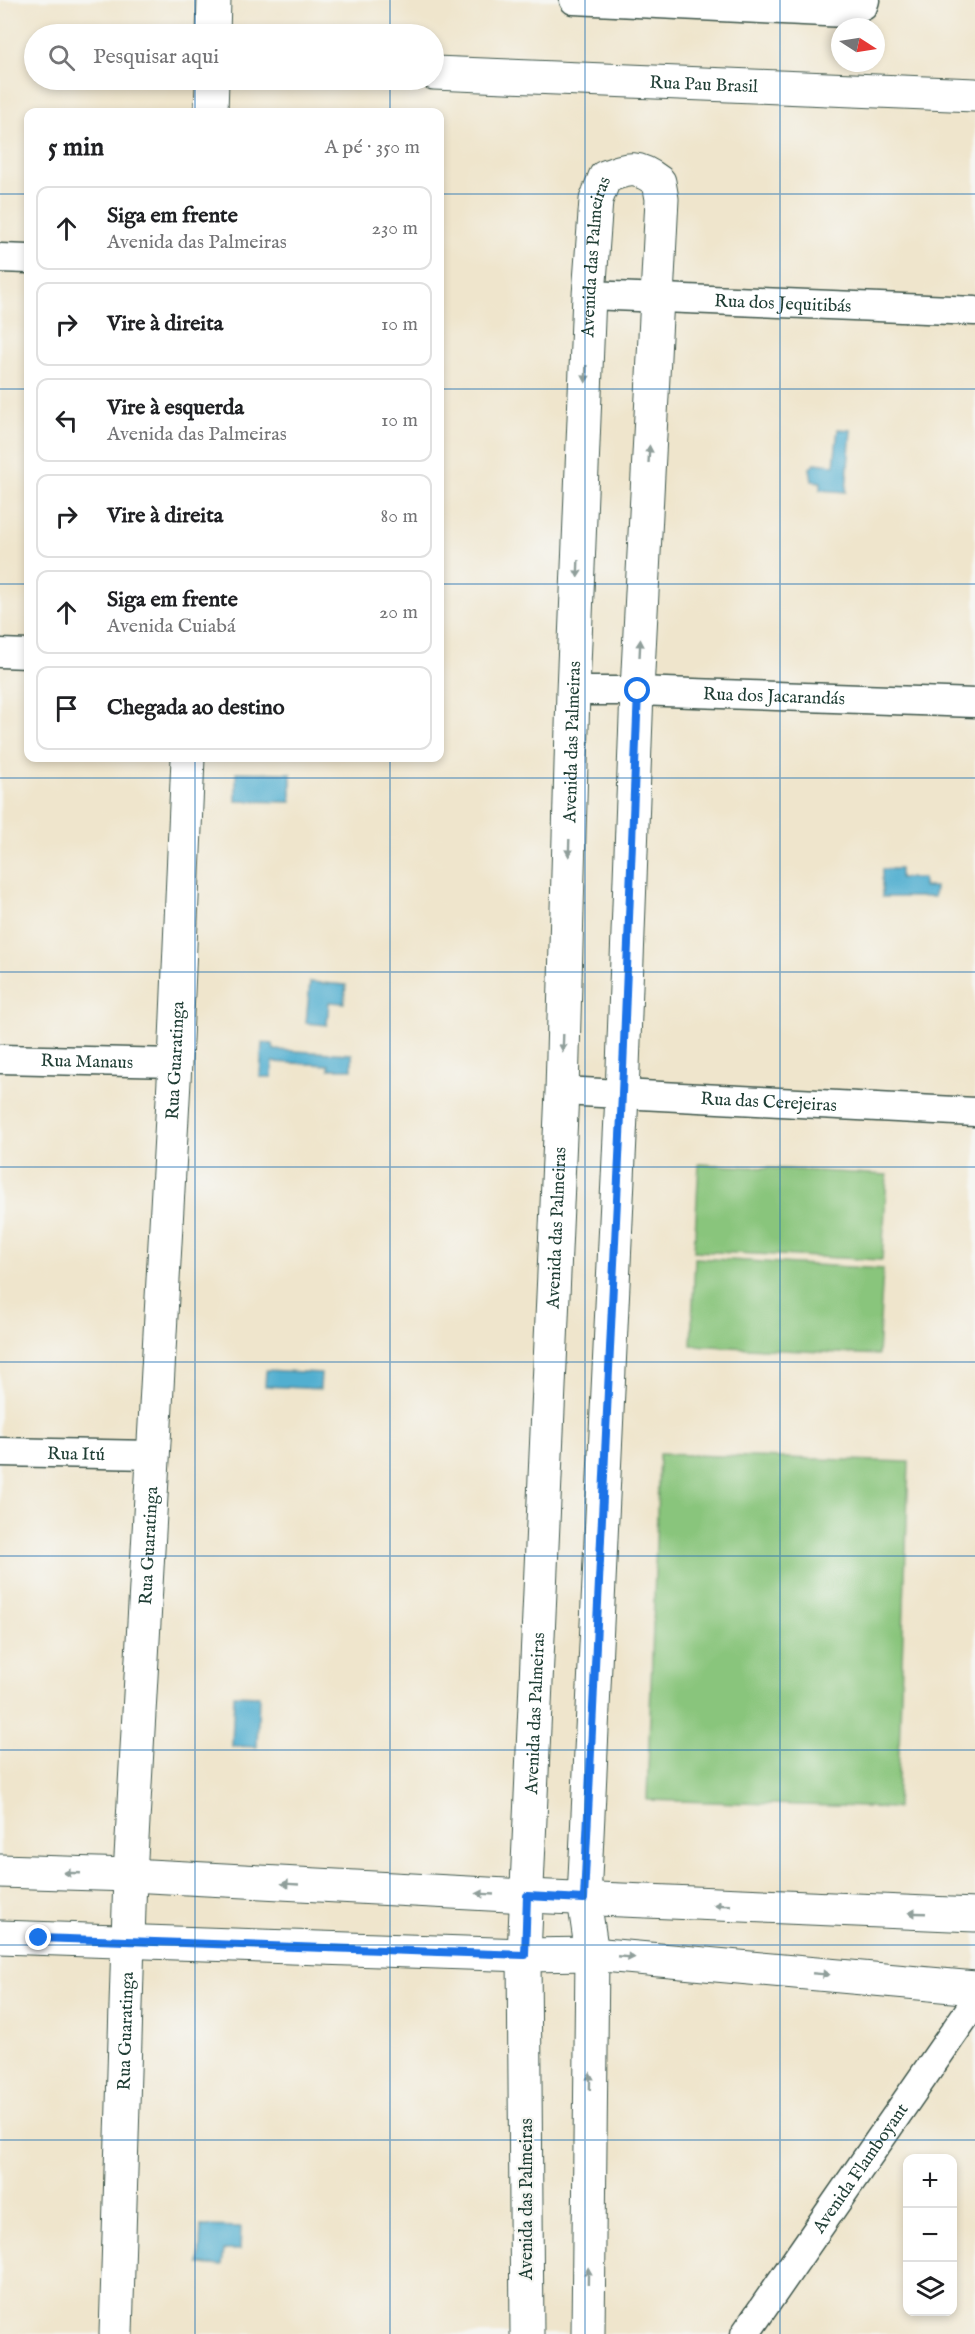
<!DOCTYPE html>
<html lang="pt">
<meta charset="utf-8">
<style>
body{margin:0;font-family:"IM FELL English",serif;background:#f6f6f6;color:#202124}
.controls{position:absolute;right:18px;bottom:18px;display:grid;overflow:hidden;border-radius:12px;box-shadow:0 3px 9px #0003}
.controls button{width:54px;height:54px;display:grid;place-items:center;padding:0;border:0;border-bottom:2px solid #e0e0e0;background:#fff;color:#202124;font:30px sans-serif}
.compass{position:absolute;left:831px;top:18px;width:54px;height:54px;border-radius:50%;background:#fff;box-shadow:0 3px 9px #0003;rotate:102deg}
.stop{position:absolute;width:18px;height:18px;margin:-14px;border:4px solid #1a73e8;border-radius:50%;background:#fff}
.stop.end{background:#1a73e8;border-color:#fff;box-shadow:0 2px 6px #0008}
.list{margin:0;padding:0;list-style:none}
h2{display:flex;justify-content:space-between;align-items:center;height:78px;margin:0;padding:0 24px;font-size:26px}
h2 small{font-size:20px;font-weight:400;color:#757577}
.list li{display:grid;grid-template-columns:39px 1fr auto;gap:18px;align-items:center;box-sizing:border-box;height:84px;margin:0 12px 12px;padding:0 12px;border:2px solid #e0e0e0;border-radius:12px}
.list b{display:block;font-size:22px;white-space:nowrap}
.list p{margin:0;font-size:20px;white-space:nowrap;color:#757577}
.list em{font-size:20px;font-style:normal;color:#757577}
.icon{flex:none;width:33px;height:33px;fill:none;stroke:currentColor;stroke-width:2;stroke-linecap:round;stroke-linejoin:round}
.map{position:relative;flex:none;width:975px;height:2334px;overflow:hidden}
.search{position:absolute;background:#fff;box-shadow:0 3px 9px #0003;left:24px;top:24px;width:420px;height:66px;display:flex;align-items:center;gap:15px;box-sizing:border-box;padding:0 21px;border-radius:33px;color:#757577;font-size:22px}
.panel{position:absolute;background:#fff;box-shadow:0 3px 9px #0003;left:24px;top:108px;width:420px;height:654px;border-radius:12px}
.map>svg:first-child{display:block}
.green{fill:#89c57b;stroke:#548158;stroke-width:1.5}
.water{fill:#51afd0;stroke:#387682;stroke-width:1.5}
.lines{fill:none;stroke-linecap:round;stroke-linejoin:round}
.minor-casing{stroke:#3e564b;stroke-width:31}
.tertiary-casing{stroke:#3e564b;stroke-width:35}
.minor{stroke:#fff;stroke-width:28}
.tertiary{stroke:#fff;stroke-width:33}
.oneway{fill:#8f9e9a}
.route{stroke:#1a73e8;stroke-width:8}
.grid{fill:none;stroke:#1f6fb2;stroke-width:1.5;stroke-opacity:0.55}
.labels{text-anchor:middle;stroke-width:4.5;stroke-linejoin:round;paint-order:stroke}
.street-label{font-size:18px;fill:#1f3d34;stroke:#f6f6f2}
</style>
<div class="map">
<svg width="975" height="2334" viewBox="0 0 975 2334">
<rect width="100%" height="100%" fill="#f6f6f2"/>
<filter id="ink" filterUnits="userSpaceOnUse"><feTurbulence type="fractalNoise" baseFrequency=".0167" numOctaves="2"/><feDisplacementMap in="SourceGraphic" scale="12" xChannelSelector="R" yChannelSelector="G"/><feConvolveMatrix kernelMatrix="1 2 1 2 8 2 1 2 1" color-interpolation-filters="sRGB"/></filter>
<filter id="wash" filterUnits="userSpaceOnUse"><feTurbulence type="fractalNoise" baseFrequency=".008" numOctaves="4" result="noise"/><feDisplacementMap in="SourceGraphic" scale="24" xChannelSelector="R" yChannelSelector="G"/><feGaussianBlur stdDeviation="1.35" result="paint"/><feColorMatrix in="noise" values="0 0 0 0 0 0 0 0 0 0 0 0 0 0 0 0 0 1.4 0 .05"/><feComposite in="paint" operator="in"/></filter>
<g filter="url(#wash)">
<rect width="100%" height="100%" fill="#efe5cc"/>
<g class="green">
<polygon points="699,1164 887,1175 882,1260 694,1251"/>
<polygon points="695,1258 883,1269 878,1355 691,1345"/>
<polygon points="659,1454 909,1462 897,1808 647,1800"/>
</g>
<g class="water">
<polygon points="838,429 851,430 846,492 820,490 821,482 812,481 810,468 815,463 834,465"/>
<polygon points="236,772 291,773 291,802 236,801"/>
<polygon points="882,869 900,869 900,878 923,878 923,887 935,887 934,897 882,897"/>
<polygon points="310,982 346,985 344,1003 329,1002 327,1025 306,1023"/>
<polygon points="262,1043 273,1044 274,1050 352,1054 352,1069 329,1069 329,1065 273,1062 272,1077 260,1077"/>
<polygon points="266,1370 321,1373 320,1389 265,1386"/>
<polygon points="234,1695 259,1696 257,1747 232,1746"/>
<polygon points="201,2226 241,2227 240,2250 224,2250 222,2266 199,2264"/>
</g>
</g>
<g filter="url(#ink)">
<g class="lines">
<g class="minor-casing">
<g id="minor">
<polyline points="574,0 846,13 863,6 865,0"/>
<polyline points="0,258 28,259"/>
<path id="s1" d="M 589,295 L 975,311"/>
<polyline points="0,653 28,654"/>
<path id="s2" d="M 573,691 L 637,691 L 975,703"/>
<path id="s3" d="M 0,1059 L 175,1063"/>
<path id="s4" d="M 562,1091 L 975,1112"/>
<path id="s5" d="M 0,1452 L 152,1455"/>
<path id="s6" d="M 745,2334 L 975,2002"/>
</g>
</g>
<g class="tertiary-casing">
<g id="tertiary">
<polyline points="213,34 214,0"/>
<path id="s7" d="M 434,73 L 975,95"/>
<polyline points="211,112 212,80"/>
<polyline points="0,1871 130,1875 527,1896 975,1915"/>
<polyline points="0,1937 524,1955 592,1954 975,1988"/>
<path id="s8" d="M 116,2334 L 130,1875 L 175,1063 L 188,758"/>
<path id="s9" d="M 527,2334 L 524,1955 L 562,1091 L 573,691 L 589,295 L 596,200 L 605,177 C 630,167 638,166 659,182 L 662,199 L 637,691 L 622,1094 L 584,1899 L 592,1954 L 588,2334"/>
</g>
</g>
<use href="#minor" class="minor"/>
<use href="#tertiary" class="tertiary"/>
</g>
<defs><path id="oneway-solid" d="M-6-.8H1V-3.2L6.5 0L1 3.2V.8H-6Z" transform="scale(1.5)"/></defs>
<g class="oneway">
<use href="#oneway-solid" transform="translate(586 374) rotate(92)"/>
<use href="#oneway-solid" transform="translate(649 454) rotate(-87)"/>
<use href="#oneway-solid" transform="translate(578 569) rotate(92)"/>
<use href="#oneway-solid" transform="translate(640 648) rotate(-87)"/>
<use href="#oneway-solid" transform="translate(569 848) rotate(92)"/>
<use href="#oneway-solid" transform="translate(563 1043) rotate(92)"/>
<use href="#oneway-solid" transform="translate(72 1873) rotate(-178)"/>
<use href="#oneway-solid" transform="translate(290 1884) rotate(-177)"/>
<use href="#oneway-solid" transform="translate(485 1894) rotate(-177)"/>
<use href="#oneway-solid" transform="translate(722 1905) rotate(-178)"/>
<use href="#oneway-solid" transform="translate(917 1913) rotate(-178)"/>
<use href="#oneway-solid" transform="translate(626 1957) rotate(5)"/>
<use href="#oneway-solid" transform="translate(821 1974) rotate(5)"/>
<use href="#oneway-solid" transform="translate(590 2081) rotate(-89)"/>
<use href="#oneway-solid" transform="translate(588 2276) rotate(-89)"/>
</g>
</g>
<g class="lines" filter="url(#ink)">
<polyline class="route" points="39,1938 525,1955 527,1896 584,1899 622,1094 638,691"/>
</g>
<path class="grid" d="M 195,0 L 195,34M 390,0 L 390,34M 585,0 L 585,2334M 780,0 L 780,2334M 195,80 L 195,112M 390,80 L 390,112M 0,194 L 28,194M 440,194 L 975,194M 0,389 L 28,389M 440,389 L 975,389M 0,584 L 28,584M 440,584 L 975,584M 195,758 L 195,2334M 390,758 L 390,2334M 0,778 L 975,778M 0,972 L 975,972M 0,1167 L 975,1167M 0,1362 L 975,1362M 0,1556 L 975,1556M 0,1750 L 975,1750M 0,1945 L 975,1945M 0,2140 L 975,2140"/>
<g class="labels">
<g class="street-label">
<text dy="6" stroke="none"><textPath href="#s7" startOffset="270">Rua Pau Brasil</textPath></text>
<text dy="6" stroke="none"><textPath href="#s9" startOffset="2079">Avenida das Palmeiras</textPath></text>
<text dy="6" stroke="none"><textPath href="#s1" startOffset="194">Rua dos Jequitibás</textPath></text>
<text dy="6" stroke="none"><textPath href="#s2" startOffset="201">Rua dos Jacarandás</textPath></text>
<text dy="6" stroke="none"><textPath href="#s9" startOffset="1593">Avenida das Palmeiras</textPath></text>
<text dy="6" stroke="none"><textPath href="#s8" startOffset="1275">Rua Guaratinga</textPath></text>
<text dy="6" stroke="none"><textPath href="#s3" startOffset="87">Rua Manaus</textPath></text>
<text dy="6" stroke="none"><textPath href="#s4" startOffset="207">Rua das Cerejeiras</textPath></text>
<text dy="6" stroke="none"><textPath href="#s9" startOffset="1107">Avenida das Palmeiras</textPath></text>
<text dy="6" stroke="none"><textPath href="#s5" startOffset="76">Rua Itú</textPath></text>
<text dy="6" stroke="none"><textPath href="#s8" startOffset="789">Rua Guaratinga</textPath></text>
<text dy="6" stroke="none"><textPath href="#s9" startOffset="621">Avenida das Palmeiras</textPath></text>
<text dy="6" stroke="none"><textPath href="#s8" startOffset="303">Rua Guaratinga</textPath></text>
<text dy="6" stroke="none"><textPath href="#s6" startOffset="202">Avenida Flamboyant</textPath></text>
<text transform="translate(526 2199) rotate(-90)" y="6">Avenida das Palmeiras</text>
</g>
</g>
</svg>
<div class="controls">
<button>+</button>
<button>−</button>
<button><svg class="icon" aria-label="layers" viewBox="0 0 24 24"><path d="M12 4l9 5-9 5-9-5zM3 14l9 5 9-5"/></svg></button>
</div>
<svg class="compass" viewBox="-18 -18 36 36"><path d="M0-13l5 13h-10z" fill="#e53935"/><path d="M0 13l5-13h-10z" fill="#757577"/></svg>
<div class="stop" style="left:638px;top:691px"></div>
<div class="stop end" style="left:39px;top:1938px"></div>
<div class="search"><svg class="icon" aria-label="search" viewBox="0 0 24 24"><circle cx="10" cy="10" r="6"/><path d="M15 15l6 6"/></svg>Pesquisar aqui</div>
<section class="panel">
<h2>5 min<small>A pé · 350 m</small></h2>
<ul class="list">
<li><svg class="icon" aria-label="ahead" viewBox="0 0 24 24"><path d="M12 20V5M6 11l6-6 6 6"/></svg><div><b>Siga em frente</b><p>Avenida das Palmeiras</p></div><em>230 m</em></li>
<li><svg class="icon" aria-label="right" viewBox="0 0 24 24"><path d="M7 20v-9h11M14 6l5 5-5 5"/></svg><div><b>Vire à direita</b></div><em>10 m</em></li>
<li><svg class="icon" aria-label="left" viewBox="0 0 24 24"><path d="M17 20v-9H6M10 6l-5 5 5 5"/></svg><div><b>Vire à esquerda</b><p>Avenida das Palmeiras</p></div><em>10 m</em></li>
<li><svg class="icon" aria-label="right" viewBox="0 0 24 24"><path d="M7 20v-9h11M14 6l5 5-5 5"/></svg><div><b>Vire à direita</b></div><em>80 m</em></li>
<li><svg class="icon" aria-label="ahead" viewBox="0 0 24 24"><path d="M12 20V5M6 11l6-6 6 6"/></svg><div><b>Siga em frente</b><p>Avenida Cuiabá</p></div><em>20 m</em></li>
<li><svg class="icon" aria-label="arrive" viewBox="0 0 24 24"><path d="M6 21V4h12l-3 4 3 4H6"/></svg><div><b>Chegada ao destino</b></div></li>
</ul>
</section>
</div>
